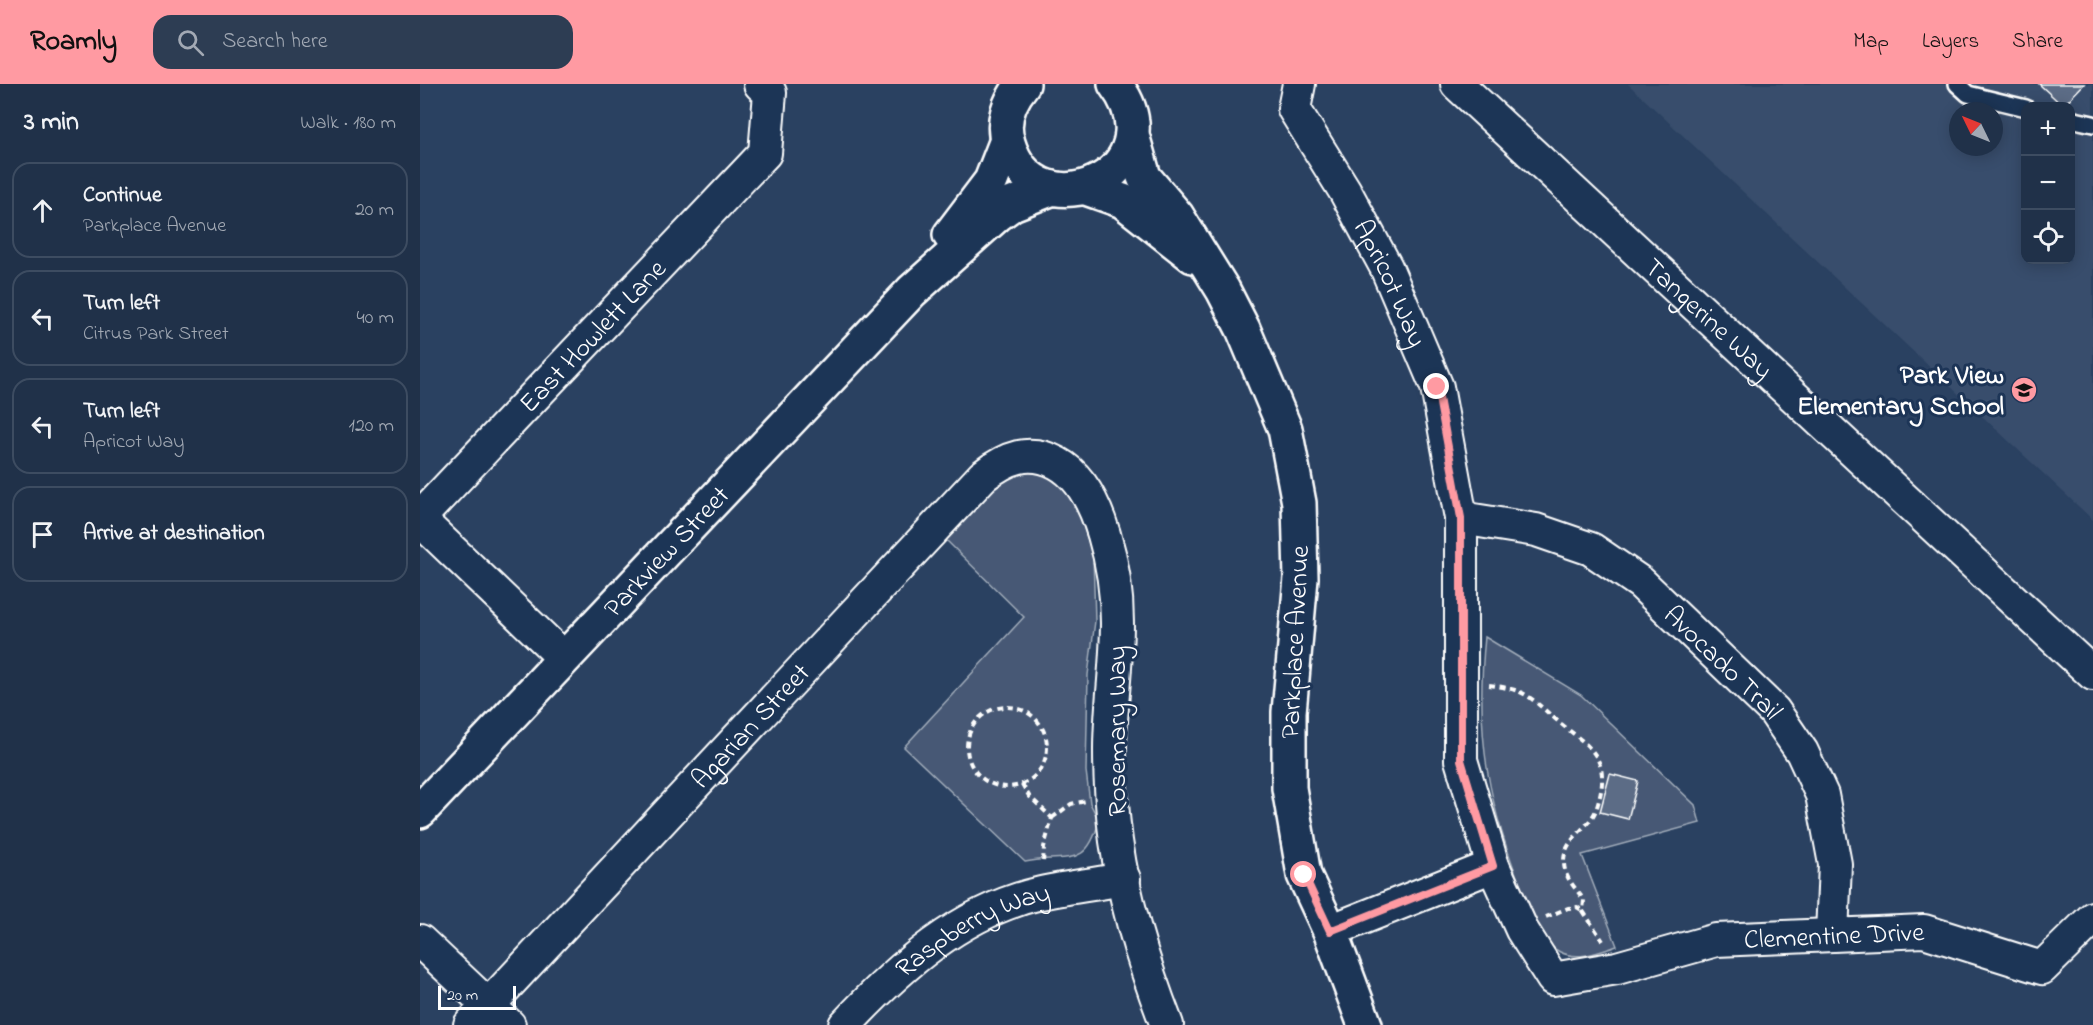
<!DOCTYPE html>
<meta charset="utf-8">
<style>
body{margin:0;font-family:"Indie Flower",sans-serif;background:#2d3d53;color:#f1f3f6}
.controls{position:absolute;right:18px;top:18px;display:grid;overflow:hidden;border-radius:12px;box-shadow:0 3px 15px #0003}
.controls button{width:54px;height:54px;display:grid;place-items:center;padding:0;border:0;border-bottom:2px solid #3d4c61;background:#203149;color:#f1f3f6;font:30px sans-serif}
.compass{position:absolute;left:1529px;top:18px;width:54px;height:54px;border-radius:50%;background:#203149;box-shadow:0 3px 15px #0003;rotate:313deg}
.scale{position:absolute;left:18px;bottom:15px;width:78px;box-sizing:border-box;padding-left:6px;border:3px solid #fff;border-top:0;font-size:16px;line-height:21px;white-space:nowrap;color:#fff;-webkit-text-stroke:4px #1d3557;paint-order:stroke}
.stop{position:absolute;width:18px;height:18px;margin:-14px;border:4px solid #ff9aa2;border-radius:50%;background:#fff}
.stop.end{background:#ff9aa2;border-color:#fff;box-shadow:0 2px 6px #0008}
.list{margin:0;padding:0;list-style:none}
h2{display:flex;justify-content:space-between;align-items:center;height:78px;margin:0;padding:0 24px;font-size:26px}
h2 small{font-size:20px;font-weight:400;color:#a2a9b4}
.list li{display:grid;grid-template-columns:39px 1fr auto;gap:18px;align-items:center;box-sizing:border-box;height:96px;margin:0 12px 12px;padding:0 12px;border:2px solid #3d4c61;border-radius:18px}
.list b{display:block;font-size:22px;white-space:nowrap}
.list p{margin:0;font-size:20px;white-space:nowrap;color:#a2a9b4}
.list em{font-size:20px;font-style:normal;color:#a2a9b4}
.icon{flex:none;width:33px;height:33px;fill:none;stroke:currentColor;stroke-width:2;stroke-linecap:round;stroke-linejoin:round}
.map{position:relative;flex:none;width:1673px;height:941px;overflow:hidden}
header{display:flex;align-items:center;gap:36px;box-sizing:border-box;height:84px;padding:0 30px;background:#ff9aa2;color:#111}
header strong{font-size:28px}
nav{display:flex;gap:33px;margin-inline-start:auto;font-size:21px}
.search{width:420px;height:54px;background:#2d3d53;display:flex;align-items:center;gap:15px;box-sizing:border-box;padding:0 21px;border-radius:18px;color:#a2a9b4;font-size:22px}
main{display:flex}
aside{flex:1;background:#203149}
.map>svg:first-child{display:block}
.built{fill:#394e6c;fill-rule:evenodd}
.green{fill:#465975;stroke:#a2acba;stroke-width:1.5}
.building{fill:#5b6c86;stroke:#fff;stroke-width:1.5}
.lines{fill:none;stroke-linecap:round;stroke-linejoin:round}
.lane-casing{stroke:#fff;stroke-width:20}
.street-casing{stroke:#fff;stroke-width:36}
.secondary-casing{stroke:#fff;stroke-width:38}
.path{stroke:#fff;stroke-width:4;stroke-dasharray:6 4.5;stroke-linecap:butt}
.lane{stroke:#1d3557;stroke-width:15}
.street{stroke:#1d3557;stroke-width:32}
.secondary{stroke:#1d3557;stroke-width:33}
.route{stroke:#ff9aa2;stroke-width:8}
.labels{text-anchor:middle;stroke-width:6;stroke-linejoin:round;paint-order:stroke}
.street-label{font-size:27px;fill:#fff;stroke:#1d3557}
.poi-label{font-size:27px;font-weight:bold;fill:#fff;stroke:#1d3557;text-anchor:end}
</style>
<header>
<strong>Roamly</strong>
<div class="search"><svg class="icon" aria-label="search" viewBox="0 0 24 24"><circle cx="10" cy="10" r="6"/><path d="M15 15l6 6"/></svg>Search here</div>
<nav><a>Map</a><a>Layers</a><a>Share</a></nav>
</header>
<main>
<aside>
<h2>3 min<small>Walk · 180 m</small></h2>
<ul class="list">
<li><svg class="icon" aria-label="ahead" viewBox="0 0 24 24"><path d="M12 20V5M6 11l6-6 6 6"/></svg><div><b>Continue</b><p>Parkplace Avenue</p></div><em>20 m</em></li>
<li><svg class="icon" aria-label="left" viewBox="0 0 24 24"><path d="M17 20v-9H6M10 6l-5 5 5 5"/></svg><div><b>Turn left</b><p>Citrus Park Street</p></div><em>40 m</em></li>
<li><svg class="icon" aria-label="left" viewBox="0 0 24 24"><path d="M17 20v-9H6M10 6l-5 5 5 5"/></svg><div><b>Turn left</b><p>Apricot Way</p></div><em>120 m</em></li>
<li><svg class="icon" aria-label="arrive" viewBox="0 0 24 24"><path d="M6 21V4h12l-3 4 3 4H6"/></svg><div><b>Arrive at destination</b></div></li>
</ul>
</aside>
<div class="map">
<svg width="1673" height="941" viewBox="0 0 1673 941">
<rect width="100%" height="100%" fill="#2a4161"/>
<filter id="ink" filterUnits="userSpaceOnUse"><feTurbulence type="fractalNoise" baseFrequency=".0167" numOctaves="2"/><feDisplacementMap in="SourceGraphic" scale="12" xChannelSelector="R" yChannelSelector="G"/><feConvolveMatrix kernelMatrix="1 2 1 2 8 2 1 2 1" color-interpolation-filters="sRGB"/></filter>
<g filter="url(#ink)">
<path class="built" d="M 1208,0 L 1673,0 L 1673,436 ZM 1606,22 L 1650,22 L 1650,176 L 1606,176 ZM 1538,27 L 1574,27 L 1574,63 L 1538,63 Z"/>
<g class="green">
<path d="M 619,380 L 652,407 L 673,472 L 675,537 L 668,591 L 666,687 L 670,719 L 679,737 C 666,787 646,769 605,778 L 484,663 L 604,533 L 521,451 L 583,389 Z"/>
<path d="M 1065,553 L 1161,611 L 1275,721 L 1280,739 L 1162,771 L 1197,862 C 1179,868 1158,877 1140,868 C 1121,859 1114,833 1106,815 C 1068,724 1055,652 1065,553 Z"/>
</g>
<g class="building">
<polygon points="1619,0 1664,0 1643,22"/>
<polygon points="1190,690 1218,697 1208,735 1180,728"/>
</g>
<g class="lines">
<g class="lane-casing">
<g id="lane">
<polyline points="1537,0 1548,10 1606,24"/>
<polyline points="1650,35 1673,40"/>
</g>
</g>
<g class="street-casing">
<g id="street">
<path id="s1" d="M 879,0 L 874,25 L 925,107 L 966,183 L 1017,303 L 1041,434 L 1041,676 L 1073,782 L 1102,846 L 1133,895 L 1197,884 L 1296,856 L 1504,847 L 1622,884 L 1673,834"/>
<path id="s2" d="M 1037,0 L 1673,590"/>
<path id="s3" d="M 0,433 L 345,69 L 350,9 L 340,0"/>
<path id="s4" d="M 1041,434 L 1116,446 L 1171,465 L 1221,499 L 1354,627 L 1382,668 L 1402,711 L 1415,780 L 1412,851"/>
<polyline points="0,436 144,574"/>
<polyline points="910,847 1073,782"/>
<polyline points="0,857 89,941"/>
<path id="s5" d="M 50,941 L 563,392 C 586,374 609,364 637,379 C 682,403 697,491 697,539 C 697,581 690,624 690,666 C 690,696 692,728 696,757 C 705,820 724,882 747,941"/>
<path id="s6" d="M 425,941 C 479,883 541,827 621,809 C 648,803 676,800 704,795"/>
</g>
</g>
<g class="secondary-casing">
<g id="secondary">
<path d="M 603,0 C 589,17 581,38 588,59 C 617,155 761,86 695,0"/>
<polyline points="712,51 724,93 757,132 803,206 823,245 865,345 879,419 881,494 869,628 869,704 884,791 910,847 945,941"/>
<polyline points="666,104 703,117 773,172"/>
<polyline points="530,151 571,97 587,56"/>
<path id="s7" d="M 0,727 L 492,207 L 577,131 L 592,120 L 633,104"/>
</g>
</g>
<g class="path">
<path d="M 1069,601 C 1106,606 1106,610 1133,633 C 1166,662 1194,670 1177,723 C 1171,744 1145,753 1144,776 C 1143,793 1155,803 1164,816 L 1163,827 L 1183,857"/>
<circle cx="587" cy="663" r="40"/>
<polyline points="602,700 609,712 632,734 624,763 623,779"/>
<polyline points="632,734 651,720 666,717"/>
<polyline points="1126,833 1148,824 1157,823 1163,827"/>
</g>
<use href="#lane" class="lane"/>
<use href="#street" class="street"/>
<use href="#secondary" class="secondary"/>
</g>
</g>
<g class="lines" filter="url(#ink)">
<polyline class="route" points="884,791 910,847 1073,782 1041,676 1041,434 1017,303"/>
</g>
<defs>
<g id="school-disc" transform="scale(1.35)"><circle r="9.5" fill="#ff9aa2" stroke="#1d3557"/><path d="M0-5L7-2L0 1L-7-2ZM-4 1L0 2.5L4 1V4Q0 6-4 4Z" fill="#111"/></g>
</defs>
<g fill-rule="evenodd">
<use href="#school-disc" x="1604" y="306"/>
</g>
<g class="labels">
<g class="street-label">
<text dy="9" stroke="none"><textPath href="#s1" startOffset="225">Apricot Way</textPath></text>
<text dy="9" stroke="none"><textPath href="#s2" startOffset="344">Tangerine Way</textPath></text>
<text dy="9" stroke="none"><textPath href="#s3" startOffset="250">East Howlett Lane</textPath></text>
<text dy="9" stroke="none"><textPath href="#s7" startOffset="358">Parkview Street</textPath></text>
<text transform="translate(874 558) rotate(-87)" y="9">Parkplace Avenue</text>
<text dy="9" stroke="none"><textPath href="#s4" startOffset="309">Avocado Trail</textPath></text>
<text dy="9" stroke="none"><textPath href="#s5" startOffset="410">Agarian Street</textPath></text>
<text transform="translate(696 647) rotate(-90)" y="9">Rosemary Way</text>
<text dy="9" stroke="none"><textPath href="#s6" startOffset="162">Raspberry Way</textPath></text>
<text dy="9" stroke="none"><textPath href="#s1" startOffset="1239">Clementine Drive</textPath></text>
</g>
<g class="poi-label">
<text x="1584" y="299">Park View<tspan x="1584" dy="31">Elementary School</tspan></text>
</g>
</g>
</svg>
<div class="controls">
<button>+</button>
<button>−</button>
<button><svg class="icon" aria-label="locate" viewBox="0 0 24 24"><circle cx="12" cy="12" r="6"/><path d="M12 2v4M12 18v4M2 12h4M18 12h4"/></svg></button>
</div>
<svg class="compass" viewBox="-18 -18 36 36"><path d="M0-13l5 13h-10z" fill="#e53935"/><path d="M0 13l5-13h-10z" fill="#a2a9b4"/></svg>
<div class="scale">20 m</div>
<div class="stop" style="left:884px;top:791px"></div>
<div class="stop end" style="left:1017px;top:303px"></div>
</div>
</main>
